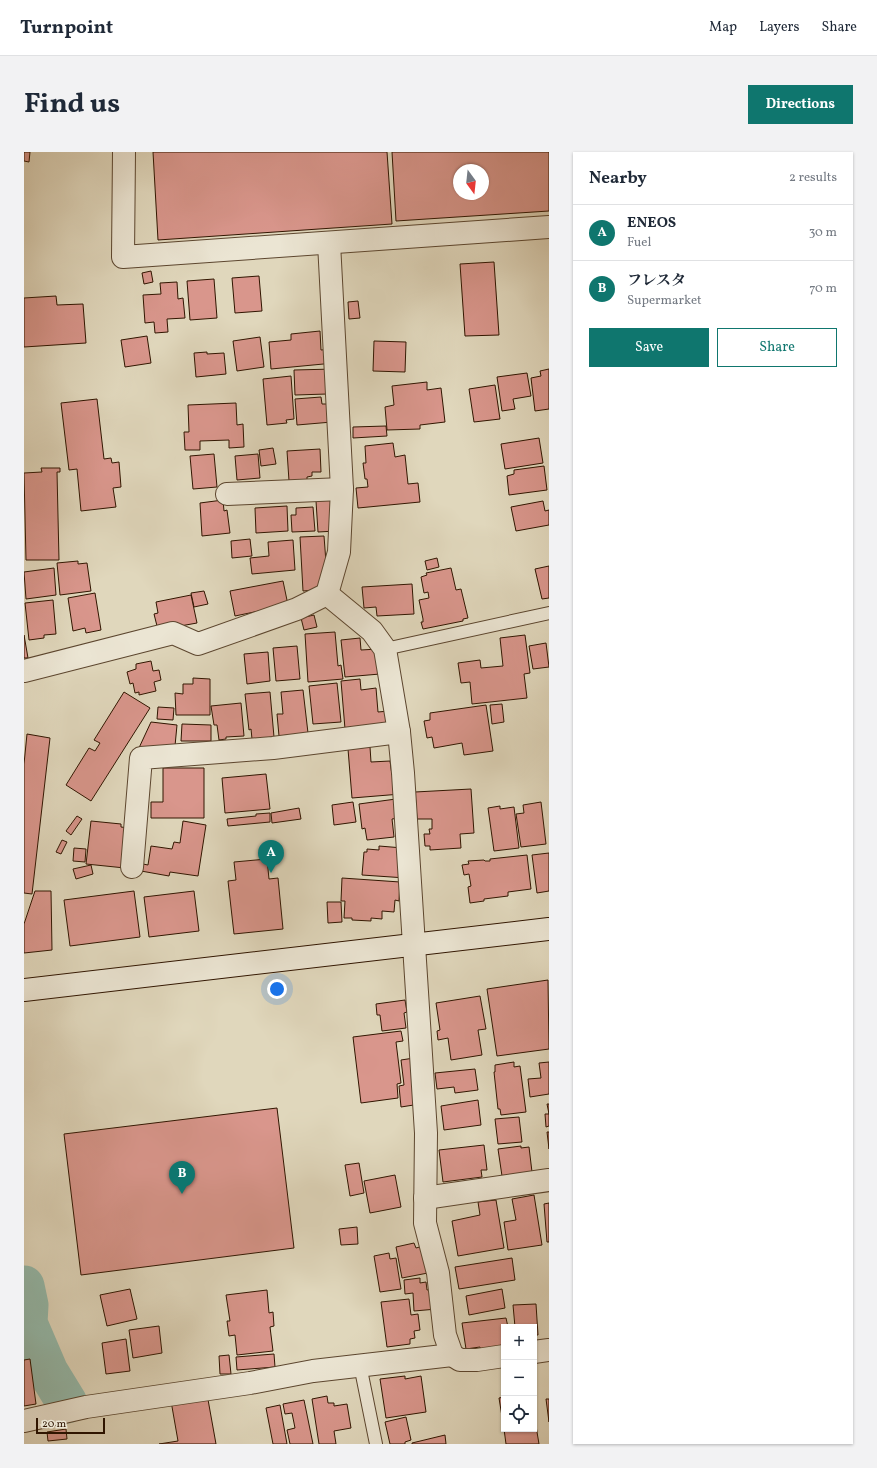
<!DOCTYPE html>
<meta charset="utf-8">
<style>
body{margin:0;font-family:Vollkorn,"Noto Serif JP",serif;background:#f2f2f3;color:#1f2937}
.controls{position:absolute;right:12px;bottom:12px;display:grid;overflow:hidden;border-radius:0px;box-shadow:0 1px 3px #0004}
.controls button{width:36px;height:36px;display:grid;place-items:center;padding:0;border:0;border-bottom:1px solid #e0e1e3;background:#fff;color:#1f2937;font:20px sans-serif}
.compass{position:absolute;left:429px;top:12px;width:36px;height:36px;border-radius:50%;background:#fff;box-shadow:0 1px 3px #0004;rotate:165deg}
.scale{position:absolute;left:12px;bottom:10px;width:69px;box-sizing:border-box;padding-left:4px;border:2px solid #301500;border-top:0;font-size:11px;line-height:14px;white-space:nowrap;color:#301500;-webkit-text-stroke:3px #ebe5d3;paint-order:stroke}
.you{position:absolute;left:253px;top:837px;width:14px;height:14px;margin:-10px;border:3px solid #fff;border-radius:50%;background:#1a73e8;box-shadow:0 0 0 6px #1a73e833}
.badge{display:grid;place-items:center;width:26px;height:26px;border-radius:50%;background:#0f766e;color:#fff;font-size:13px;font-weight:700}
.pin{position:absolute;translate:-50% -33px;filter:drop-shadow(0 1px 2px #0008)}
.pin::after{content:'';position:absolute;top:21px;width:14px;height:12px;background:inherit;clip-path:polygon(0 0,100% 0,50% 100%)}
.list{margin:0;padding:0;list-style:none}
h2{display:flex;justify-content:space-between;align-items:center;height:52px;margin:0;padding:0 16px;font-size:17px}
h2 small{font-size:13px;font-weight:400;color:#747a83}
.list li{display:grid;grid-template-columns:26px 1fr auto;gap:12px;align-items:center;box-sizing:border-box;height:56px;padding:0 16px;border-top:1px solid #e0e1e3}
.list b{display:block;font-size:15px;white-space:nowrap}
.list p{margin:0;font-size:13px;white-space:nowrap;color:#747a83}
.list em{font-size:13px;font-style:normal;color:#747a83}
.actions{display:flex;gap:8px;padding:12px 16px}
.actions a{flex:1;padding:9px 0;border:1px solid #0f766e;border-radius:0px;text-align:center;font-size:14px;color:#0f766e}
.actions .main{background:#0f766e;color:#fff}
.icon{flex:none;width:22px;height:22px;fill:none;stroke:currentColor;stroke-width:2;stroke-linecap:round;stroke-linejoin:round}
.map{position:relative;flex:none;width:525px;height:1292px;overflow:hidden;border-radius:0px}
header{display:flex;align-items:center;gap:24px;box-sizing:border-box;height:56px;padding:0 20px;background:#fff;border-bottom:1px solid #e0e1e3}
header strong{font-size:19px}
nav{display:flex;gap:22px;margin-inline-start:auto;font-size:14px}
.intro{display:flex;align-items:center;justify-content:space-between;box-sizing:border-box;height:96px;padding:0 24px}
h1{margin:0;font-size:28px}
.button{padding:10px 18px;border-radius:0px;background:#0f766e;color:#fff;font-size:14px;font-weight:700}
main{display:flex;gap:24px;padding:0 24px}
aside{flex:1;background:#fff;border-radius:0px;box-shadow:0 1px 3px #0004}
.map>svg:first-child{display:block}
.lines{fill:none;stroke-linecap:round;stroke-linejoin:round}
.river{stroke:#95baab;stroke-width:41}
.building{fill:#d9968c;stroke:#301500;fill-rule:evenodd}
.lane-casing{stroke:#5c462f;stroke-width:14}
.street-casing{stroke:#5c462f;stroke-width:24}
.secondary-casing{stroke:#301500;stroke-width:24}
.lane{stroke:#ebe5d3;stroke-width:12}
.street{stroke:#ebe5d3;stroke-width:22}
.secondary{stroke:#ebe5d3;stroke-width:22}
</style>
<header>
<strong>Turnpoint</strong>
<nav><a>Map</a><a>Layers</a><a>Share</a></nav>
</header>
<div class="intro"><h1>Find us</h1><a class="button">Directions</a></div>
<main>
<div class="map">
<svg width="525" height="1292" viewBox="0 0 525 1292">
<rect width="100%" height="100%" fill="#e0d7bc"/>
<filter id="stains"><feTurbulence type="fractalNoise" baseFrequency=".005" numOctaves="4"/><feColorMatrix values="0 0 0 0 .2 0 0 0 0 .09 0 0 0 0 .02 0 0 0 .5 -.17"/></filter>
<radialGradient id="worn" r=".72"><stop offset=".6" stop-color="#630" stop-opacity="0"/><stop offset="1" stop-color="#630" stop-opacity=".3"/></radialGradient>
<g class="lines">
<polyline class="river" points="0,1134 4,1153 3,1171 24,1220 43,1251"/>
</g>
<g class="building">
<polygon points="0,0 6,0 5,10 0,9"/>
<polygon points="129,0 363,0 368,72 134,88"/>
<path d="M 368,0 L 525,0 L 525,59 L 372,69 ZM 435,18 L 459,18 L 459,42 L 435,42 Z"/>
<polygon points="470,110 475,183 441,184 436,112"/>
<polygon points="127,119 129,130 120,132 118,121"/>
<polygon points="235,124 238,159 211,161 208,126"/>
<polygon points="190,127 193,166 166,168 163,129"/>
<polygon points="153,130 154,147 159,146 161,166 143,167 144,180 131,181 130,170 121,171 119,143 137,142 136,131"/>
<polygon points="32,144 33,153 59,152 62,191 0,195 0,146"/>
<polygon points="334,149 336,166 325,167 324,150"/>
<polygon points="296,179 297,198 308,197 310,211 247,217 245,190 267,188 267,182"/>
<polygon points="123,184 127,211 101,215 97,188"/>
<polygon points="236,185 240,215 213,219 209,189"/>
<polygon points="350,189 382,190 381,220 349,219"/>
<polygon points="183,200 183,202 200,201 202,222 172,225 170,201"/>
<polygon points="310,217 303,242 271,243 270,218"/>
<polygon points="525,217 525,257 511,259 507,226 517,224 516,219"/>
<polygon points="503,221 507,244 489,247 491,257 478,259 473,225"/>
<polygon points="267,224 270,267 262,268 263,271 243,273 239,227"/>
<polygon points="403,230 403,238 417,236 421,270 396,273 396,277 363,278 361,255 370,253 368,234"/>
<polygon points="471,233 476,267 450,270 445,237"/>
<polygon points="297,245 298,252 306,252 308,270 273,273 271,247"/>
<polygon points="73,247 80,307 87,306 88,311 95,310 97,335 89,336 92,355 57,359 53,317 45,318 37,251"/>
<polygon points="212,251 213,273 219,272 220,295 205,296 205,288 176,289 176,298 161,298 160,280 165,280 164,253"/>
<polygon points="362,274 363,284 329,286 329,275"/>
<polygon points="515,286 519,311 481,317 477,292"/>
<polygon points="369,291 371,305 381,303 384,332 394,331 396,350 334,356 332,336 344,335 343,327 341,327 339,311 342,311 341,294"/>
<polygon points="249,296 252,312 237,314 235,298"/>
<polygon points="296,297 297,320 288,320 288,324 283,325 283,328 265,329 263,299"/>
<polygon points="190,302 193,335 169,337 166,304"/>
<polygon points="234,302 236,326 213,328 211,304"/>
<polygon points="520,314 523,338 485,343 483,324 490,322 490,318"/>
<polygon points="17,316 36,316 36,320 33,320 35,408 2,408 0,321 18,320"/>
<polygon points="199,348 200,359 203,358 206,381 178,384 176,351"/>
<polygon points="310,348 312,379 294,380 292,349"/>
<polygon points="519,349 521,359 525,358 525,373 492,379 487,355"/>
<polygon points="263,354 264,379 232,381 231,356"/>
<polygon points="289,355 291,379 268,380 267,363 272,363 272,356"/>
<polygon points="300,384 304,437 279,439 276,385"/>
<polygon points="226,387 228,404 208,406 207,389"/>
<polygon points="269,388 271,418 228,422 226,406 245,404 244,390"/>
<polygon points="413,406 415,415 403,418 401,409"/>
<polygon points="54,409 54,412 63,411 67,439 36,443 33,411"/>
<polygon points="525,414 525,446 518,447 511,417"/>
<polygon points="30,416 32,443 2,447 0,420"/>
<polygon points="427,416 432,438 437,437 444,466 439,467 439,469 399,477 397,470 399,470 399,467 395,448 405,446 404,440 400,441 397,425 403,423 402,421"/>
<polygon points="259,429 264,453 211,464 206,439"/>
<polygon points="388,432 390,462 353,464 352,455 340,456 338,435"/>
<polygon points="180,439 184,452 170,455 167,441"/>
<polygon points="71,441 77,478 62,481 61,476 49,479 44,446"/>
<polygon points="167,443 173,471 134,478 130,462 134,461 132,450"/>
<polygon points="29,448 32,482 20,483 20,486 5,488 1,451"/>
<polygon points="290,463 293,475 280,478 277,466"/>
<polygon points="311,480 314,514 317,513 319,527 284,530 281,482"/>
<polygon points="0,483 4,506 0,506"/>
<polygon points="501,483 506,521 500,522 503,546 448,552 446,530 437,531 434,511 456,508 457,516 479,514 476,486"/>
<polygon points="336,486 337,498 354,497 356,522 321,525 317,488"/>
<polygon points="522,491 525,515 509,517 505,494"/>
<polygon points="273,494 276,527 252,529 249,496"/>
<polygon points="244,500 246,529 223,532 220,502"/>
<polygon points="127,509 129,519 135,518 137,528 130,530 132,539 115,543 115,540 111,541 109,531 106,532 103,520 112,517 112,512"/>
<polygon points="169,526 186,527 186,563 152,563 151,541 159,542 159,532 169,532"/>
<polygon points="336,527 337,538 352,536 354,560 365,559 366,573 321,577 317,529"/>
<polygon points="313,531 317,570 289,572 285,534"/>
<polygon points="279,538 284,581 255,584 253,562 259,562 257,540"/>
<polygon points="100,540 126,556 67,649 42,633 65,596 71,599 76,591 70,588"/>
<polygon points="246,540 250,585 228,587 227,577 225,578 221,542"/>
<polygon points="217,551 220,584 202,585 202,587 195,588 193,573 190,573 187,554"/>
<polygon points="478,552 480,570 468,572 466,553"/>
<polygon points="462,553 469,599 440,603 438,591 410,596 408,585 403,586 400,569 406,568 406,561"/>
<polygon points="134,555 150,556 149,568 133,567"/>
<polygon points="127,570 153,573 151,594 114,598"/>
<polygon points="158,572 187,573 187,589 157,589"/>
<polygon points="3,582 26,586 8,742 0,741 0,612"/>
<polygon points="346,595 347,610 366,609 368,623 375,622 377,642 328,646 324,597"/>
<polygon points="139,616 180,616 180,666 127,666 127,650 139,650"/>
<polygon points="242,622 246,657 201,661 198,626"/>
<polygon points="447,637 450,681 436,682 437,696 406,698 406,694 401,694 400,682 406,682 405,677 408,677 408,667 393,667 391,640"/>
<polygon points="372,647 375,666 368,667 370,685 343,688 341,676 338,677 335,652"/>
<polygon points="329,650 332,670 310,673 308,653"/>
<polygon points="517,650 522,692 497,695 492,662 500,661 499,653"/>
<polygon points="476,654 476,657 490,655 495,696 470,699 464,656"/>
<polygon points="275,656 277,667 248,671 247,661"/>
<polygon points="246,661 246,670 204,674 203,667 232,664 232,662"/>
<polygon points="53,664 58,667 47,683 42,679"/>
<polygon points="67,669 97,672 97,675 105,676 101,716 62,712"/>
<polygon points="159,669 182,673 174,724 146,720 145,724 117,719 119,712 124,713 127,694 148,697 150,690 156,691"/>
<polygon points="38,688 43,690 37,702 32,700"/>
<polygon points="355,694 379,696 382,726 338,723 340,700 343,700 343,697 355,698"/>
<polygon points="50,696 62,697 61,710 49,709"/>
<polygon points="525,701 525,739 513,741 508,703"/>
<polygon points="503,703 507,737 484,740 484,744 460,747 460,749 446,751 444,735 447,734 445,722 440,723 438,713 445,712 444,709 460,708 461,709 466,709 466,707"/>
<polygon points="243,707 245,727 254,726 259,777 210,782 204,729 212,728 210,710"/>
<polygon points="67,713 69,722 52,727 49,717"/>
<polygon points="318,726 376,730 375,749 371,748 370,760 358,759 358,767 347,766 347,769 328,768 328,766 320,766 321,749 317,749"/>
<polygon points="11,739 27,739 28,798 0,801 0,772"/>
<polygon points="110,739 116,785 46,794 40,748"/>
<polygon points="170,739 175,779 125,785 120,745"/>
<polygon points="303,750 317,750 318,770 304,771"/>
<polygon points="524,828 525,897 473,904 463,837"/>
<polygon points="456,844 462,877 454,878 458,903 427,908 424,886 414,888 413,879 416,878 412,851"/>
<polygon points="381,848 383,860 380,861 382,876 358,879 356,863 353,863 352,852"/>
<polygon points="377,879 379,889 372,890 377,931 373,932 374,946 337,951 329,885"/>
<polygon points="390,906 396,952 377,955 375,934 380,933 377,908"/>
<polygon points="490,910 490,915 496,914 502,960 477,963 476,957 474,957 470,920 471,920 471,913"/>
<polygon points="525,910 525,942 506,945 504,927 517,926 515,911"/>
<polygon points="451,917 454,938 431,941 430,935 413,937 411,921"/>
<polygon points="454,948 457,973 420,978 417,954"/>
<polygon points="523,952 525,952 525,974 522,975 521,962 525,962"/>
<polygon points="253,956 270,1096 57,1123 40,982"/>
<polygon points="495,965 498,990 474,992 471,967"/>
<polygon points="523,980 525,980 525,997"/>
<polygon points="460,993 463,1018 457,1018 458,1025 419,1030 415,998"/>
<polygon points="497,994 497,996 505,995 508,1020 478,1024 474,997"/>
<polygon points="335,1011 340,1041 326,1044 321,1013"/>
<polygon points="371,1023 377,1055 346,1061 340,1029"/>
<polygon points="510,1043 518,1093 484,1098 480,1070 492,1068 488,1047"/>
<polygon points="472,1048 480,1096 434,1104 428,1069 456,1063 454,1050"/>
<polygon points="525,1051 525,1090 523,1090 520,1052"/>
<polygon points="333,1075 334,1092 317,1093 315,1077"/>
<polygon points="390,1091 392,1096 403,1093 409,1120 378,1126 372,1095"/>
<polygon points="365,1101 366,1107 372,1106 377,1137 356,1140 350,1104"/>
<polygon points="488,1106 491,1128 435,1137 431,1115"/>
<polygon points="396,1126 396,1131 402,1130 403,1138 411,1137 413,1157 390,1159 389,1141 381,1142 380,1128"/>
<polygon points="106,1137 113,1167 83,1174 76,1143"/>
<polygon points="478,1137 481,1156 445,1163 442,1144"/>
<polygon points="243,1138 245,1161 249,1160 250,1174 246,1175 249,1199 213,1203 211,1183 205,1184 203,1169 206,1169 202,1143"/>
<polygon points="385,1147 387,1163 394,1162 396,1178 390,1179 391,1186 386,1187 386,1192 363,1195 357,1150"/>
<polygon points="512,1152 514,1183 510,1183 510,1175 491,1175 489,1153"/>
<polygon points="482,1166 484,1175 480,1175 480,1198 457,1201 456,1195 442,1197 438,1171"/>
<polygon points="135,1174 138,1201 109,1206 105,1178"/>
<polygon points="102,1187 106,1219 82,1222 78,1191"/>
<polygon points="250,1202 251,1215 213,1218 212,1205"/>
<polygon points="205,1203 207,1222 196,1222 195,1204"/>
<polygon points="6,1207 12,1252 0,1254 0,1208"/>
<polygon points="381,1224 381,1227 397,1224 402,1260 362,1266 356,1227"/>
<polygon points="183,1242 192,1292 135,1292 154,1289 147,1249"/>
<polygon points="303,1244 304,1251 310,1251 310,1254 323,1252 327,1276 310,1279 312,1292 295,1292 288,1247"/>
<polygon points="480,1245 480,1277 475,1246"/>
<polygon points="522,1247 525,1247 525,1270"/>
<polygon points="280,1248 289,1292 266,1292 263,1278 271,1276 268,1261 261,1262 259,1252"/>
<polygon points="256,1253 263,1292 249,1292 242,1256"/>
<polygon points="510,1262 515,1292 482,1292 480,1277 510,1277"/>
<polygon points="382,1265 387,1288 381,1290 381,1292 366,1292 361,1270"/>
<polygon points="42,1277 43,1287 24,1289 23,1280"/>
<polygon points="421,1283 422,1292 388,1292 388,1291"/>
</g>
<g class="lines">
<g class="lane-casing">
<g id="lane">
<polyline points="361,497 525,461"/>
<polyline points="336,1213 352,1292"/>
</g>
</g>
<g class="street-casing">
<g id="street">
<polyline points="100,0 99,105 525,75"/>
<polyline points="203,342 318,337"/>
<polyline points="303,442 348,479 361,497 375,580 379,621 402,981 401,1071 414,1121 421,1183 428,1203 436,1208 453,1208 480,1204"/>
<polyline points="0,519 149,481 174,492 273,457 303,442 315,400 318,337 305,91"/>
<polyline points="108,715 117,606 249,596 375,580"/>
<polyline points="401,1046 525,1028"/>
<polyline points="510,1200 525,1198"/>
<polyline points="0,1269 62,1255 226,1231 289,1219 428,1203"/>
</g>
</g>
<g class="secondary-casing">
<polyline id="secondary" points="0,838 525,777"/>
</g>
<use href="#lane" class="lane"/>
<use href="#street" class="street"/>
<use href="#secondary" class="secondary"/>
</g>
<rect width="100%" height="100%" filter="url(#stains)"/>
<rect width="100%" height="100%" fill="url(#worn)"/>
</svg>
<div class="controls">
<button>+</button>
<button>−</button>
<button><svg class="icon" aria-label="locate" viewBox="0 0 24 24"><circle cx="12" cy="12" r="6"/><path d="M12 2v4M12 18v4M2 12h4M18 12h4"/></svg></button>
</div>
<svg class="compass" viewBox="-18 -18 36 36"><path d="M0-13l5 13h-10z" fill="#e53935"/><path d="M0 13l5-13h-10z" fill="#747a83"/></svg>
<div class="scale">20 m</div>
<div class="you"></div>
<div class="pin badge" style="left:247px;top:721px">A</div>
<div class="pin badge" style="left:158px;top:1042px">B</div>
</div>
<aside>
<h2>Nearby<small>2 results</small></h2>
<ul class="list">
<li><span class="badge">A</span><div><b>ENEOS</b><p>Fuel</p></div><em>30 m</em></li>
<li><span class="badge">B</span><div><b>フレスタ</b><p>Supermarket</p></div><em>70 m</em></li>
</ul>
<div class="actions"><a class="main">Save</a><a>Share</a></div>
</aside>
</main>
